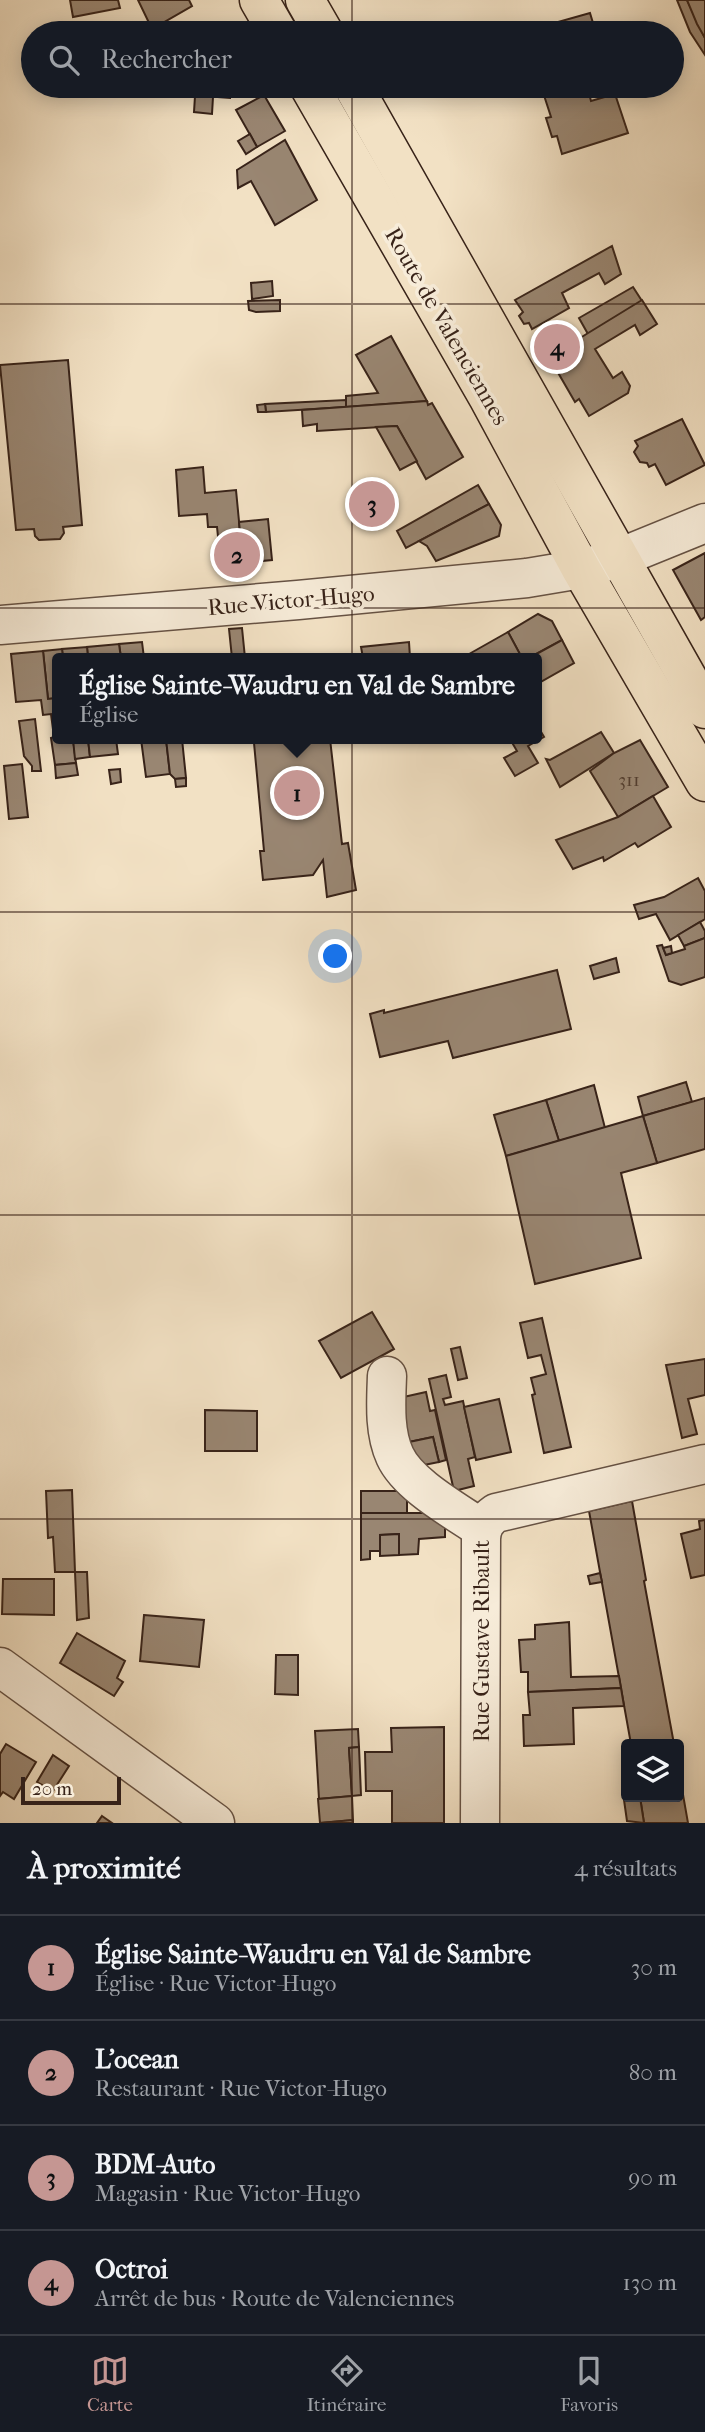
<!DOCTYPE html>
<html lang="fr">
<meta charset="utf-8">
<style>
body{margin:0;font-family:"IM FELL French Canon",serif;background:#242831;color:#f1f3f6}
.controls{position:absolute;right:21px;bottom:21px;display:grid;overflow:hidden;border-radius:7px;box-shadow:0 4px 18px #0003}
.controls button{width:63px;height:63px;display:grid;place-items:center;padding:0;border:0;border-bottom:2px solid #363941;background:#171b24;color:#f1f3f6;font:35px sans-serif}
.scale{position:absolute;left:21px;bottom:18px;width:100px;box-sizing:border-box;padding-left:7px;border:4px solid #382319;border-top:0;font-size:19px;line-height:24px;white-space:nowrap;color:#382319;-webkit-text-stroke:5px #f7ecd9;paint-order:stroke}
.you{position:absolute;left:336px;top:957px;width:24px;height:24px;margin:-18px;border:5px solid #fff;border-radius:50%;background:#1a73e8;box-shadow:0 0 0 10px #1a73e833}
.badge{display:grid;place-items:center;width:46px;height:46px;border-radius:50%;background:#c59692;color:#111;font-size:23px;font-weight:700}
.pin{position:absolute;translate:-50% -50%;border:4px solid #fff;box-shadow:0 2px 7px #0006}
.popup{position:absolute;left:52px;top:653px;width:490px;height:91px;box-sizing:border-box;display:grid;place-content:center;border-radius:7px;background:#171b24;filter:drop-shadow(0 2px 5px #0005);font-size:23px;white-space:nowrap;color:#9ea1a6}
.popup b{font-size:26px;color:#f1f3f6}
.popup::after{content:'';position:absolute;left:50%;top:100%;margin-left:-14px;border:14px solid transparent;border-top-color:#171b24}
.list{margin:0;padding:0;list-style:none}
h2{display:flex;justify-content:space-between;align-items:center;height:91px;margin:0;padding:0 28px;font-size:30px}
h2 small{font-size:23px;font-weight:400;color:#9ea1a6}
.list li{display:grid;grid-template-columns:46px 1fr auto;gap:21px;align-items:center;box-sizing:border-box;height:105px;padding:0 28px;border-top:2px solid #363941}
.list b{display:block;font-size:26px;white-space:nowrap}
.list p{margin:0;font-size:23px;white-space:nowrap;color:#9ea1a6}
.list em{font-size:23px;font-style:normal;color:#9ea1a6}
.icon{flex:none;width:38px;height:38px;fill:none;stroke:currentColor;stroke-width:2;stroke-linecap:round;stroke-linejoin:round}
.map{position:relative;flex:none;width:705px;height:1823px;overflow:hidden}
.search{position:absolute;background:#171b24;box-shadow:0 4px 18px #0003;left:21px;right:21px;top:21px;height:77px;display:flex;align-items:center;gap:18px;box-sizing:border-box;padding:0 24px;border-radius:38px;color:#9ea1a6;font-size:26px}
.sheet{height:511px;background:#171b24}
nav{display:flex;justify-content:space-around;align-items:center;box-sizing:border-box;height:98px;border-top:2px solid #363941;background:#171b24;font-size:19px;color:#9ea1a6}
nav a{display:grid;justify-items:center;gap:4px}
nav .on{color:#c59692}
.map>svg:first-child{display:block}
.building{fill:#998672;stroke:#382319;stroke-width:2}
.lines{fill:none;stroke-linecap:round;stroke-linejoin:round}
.minor-casing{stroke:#665244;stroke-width:41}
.major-casing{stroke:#382319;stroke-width:41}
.minor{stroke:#f7ecd9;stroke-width:38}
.major{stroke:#f2e1c4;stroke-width:38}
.grid{fill:none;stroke:#382319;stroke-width:2;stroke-opacity:0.55}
.labels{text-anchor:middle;stroke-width:7;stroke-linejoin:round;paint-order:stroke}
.number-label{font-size:19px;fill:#503c2f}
.street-label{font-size:23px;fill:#382319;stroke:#f7ecd9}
</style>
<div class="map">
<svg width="705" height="1823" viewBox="0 0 705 1823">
<rect width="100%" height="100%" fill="#f2e1c4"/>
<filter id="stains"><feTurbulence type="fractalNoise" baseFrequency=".00286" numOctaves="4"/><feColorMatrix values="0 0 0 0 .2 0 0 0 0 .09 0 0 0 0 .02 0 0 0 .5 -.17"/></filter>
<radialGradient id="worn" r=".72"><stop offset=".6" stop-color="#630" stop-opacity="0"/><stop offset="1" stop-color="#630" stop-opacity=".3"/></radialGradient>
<g class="building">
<polygon points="70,0 118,0 120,8 73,17"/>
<polygon points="138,0 189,0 192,6 152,29"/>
<polygon points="677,0 687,0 705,38 705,55 690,32"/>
<polygon points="687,0 705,0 705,38 697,24"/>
<polygon points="590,13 596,33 526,33 526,31"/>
<polygon points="198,86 248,86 248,87 230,93 230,98 204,96"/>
<polygon points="541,86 587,86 591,101 615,94 628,133 562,154 557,136 552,137 546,118 551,117"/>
<polygon points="264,95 285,131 257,147 236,110"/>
<polygon points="195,96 213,97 212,114 194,112"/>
<polygon points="250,134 257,147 246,154 238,141"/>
<polygon points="285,140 317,200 275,225 251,181 238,188 237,170"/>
<polygon points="612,246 621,274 605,284 599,273 562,293 569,308 532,329 529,323 524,324 519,316 523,312 515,300"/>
<polygon points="272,281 273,296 252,299 251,283"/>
<polygon points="633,287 642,301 588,334 579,318"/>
<polygon points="280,300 280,311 256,312 249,310 248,301"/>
<polygon points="642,300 657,324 640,335 635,325 595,349 613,378 622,372 630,386 628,393 589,416 579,399 575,402 549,357"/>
<polygon points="391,336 427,401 346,407 346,396 378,393 356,355"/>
<polygon points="68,360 82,525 63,527 64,533 60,539 39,540 35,536 34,529 16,530 0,365"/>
<polygon points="346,400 346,407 266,412 265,404"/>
<polygon points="427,401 428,405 432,403 463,457 426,479 397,426 317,431 317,424 303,426 302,410"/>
<polygon points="265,404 266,412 258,412 257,405"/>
<polygon points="682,419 705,465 666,485 655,464 649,467 647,463 640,462 634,452 638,446 635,441"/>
<polygon points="397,426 417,461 400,470 376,427"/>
<polygon points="203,467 205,493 236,490 243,563 221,565 217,527 208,527 207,514 179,516 176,470"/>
<polygon points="478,485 489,504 406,548 397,531"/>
<polygon points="489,504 501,525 499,536 436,561 427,546 419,541"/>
<polygon points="268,519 272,560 243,563 239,522"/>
<polygon points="705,553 705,617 701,620 673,570"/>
<polygon points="538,614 552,621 562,640 529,658 522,658 508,632"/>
<polygon points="242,628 245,658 228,658 232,658 229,629"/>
<polygon points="508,632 522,658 504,656 462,658"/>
<polygon points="562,640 574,663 537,684 537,658 529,658"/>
<polygon points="142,642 144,658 121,658 119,644"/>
<polygon points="409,642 410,658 363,658 361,647"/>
<polygon points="119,644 121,658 88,658 87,647"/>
<polygon points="87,647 88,658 63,658 62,649"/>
<polygon points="62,649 63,658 57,658 57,698 48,699 43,651"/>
<polygon points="43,651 48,699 57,698 57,737 54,737 51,714 43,715 41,700 16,702 11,654"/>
<polygon points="35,719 41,771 32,771 32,766 24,756 19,721"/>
<polygon points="537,725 544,737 528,746 538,763 515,776 504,758 517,751 510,739 537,739"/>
<polygon points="601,732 614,753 560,787 546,759 550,760"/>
<polygon points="54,737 73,739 76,763 55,765 51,738"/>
<polygon points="73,739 88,739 90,757 75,759"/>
<polygon points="88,739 116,739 118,754 90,757"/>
<polygon points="141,739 166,739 170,774 146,777"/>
<polygon points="166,739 182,739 186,778 175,779 170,774"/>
<polygon points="288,739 330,739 342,844 348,843 356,890 327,897 323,860 313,875 263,880 260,851 264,851 254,743"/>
<polygon points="640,740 668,787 618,817 590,771 614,753"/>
<polygon points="76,763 78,775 56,778 55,765"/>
<polygon points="22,764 28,817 9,819 4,766"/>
<polygon points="120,769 121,782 111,784 109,770"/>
<polygon points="186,778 186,786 176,787 175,779"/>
<polygon points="653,796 671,827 638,847 635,843 604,861 603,857 573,869 556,840 618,817"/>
<polygon points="698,878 705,891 705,919 670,940 656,914 639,919 634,905 664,897"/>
<polygon points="700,922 705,931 705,938 684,946 678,935"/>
<polygon points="705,935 705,977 681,985 669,981 657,946 662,945 666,955 685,949 684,946 705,938"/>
<polygon points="671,946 672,953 666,955 663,948"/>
<polygon points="616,958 619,972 594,979 590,966"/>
<polygon points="557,970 571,1029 453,1058 448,1041 380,1057 370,1014 384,1010 384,1013"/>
<polygon points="686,1082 692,1102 643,1116 638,1097"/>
<polygon points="594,1085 605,1128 559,1141 546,1100"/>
<polygon points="705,1098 705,1149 657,1163 643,1116"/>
<polygon points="546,1100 559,1141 506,1156 494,1115"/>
<polygon points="643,1116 657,1163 621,1173 641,1258 535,1284 506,1156"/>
<polygon points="372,1312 394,1349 341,1378 319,1341"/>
<polygon points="542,1318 571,1447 544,1453 532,1395 535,1394 531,1378 546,1374 541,1355 528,1358 520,1323"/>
<polygon points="460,1347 467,1378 458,1380 451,1349"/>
<polygon points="705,1359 705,1395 688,1399 697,1434 682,1438 666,1365"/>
<polygon points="446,1375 451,1397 443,1399 445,1405 463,1401 475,1457 468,1459 474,1486 454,1491 429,1379"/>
<polygon points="426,1392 430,1411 435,1410 446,1460 439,1462 433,1437 409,1442 399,1398"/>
<polygon points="499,1399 511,1452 476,1460 464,1407"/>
<polygon points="205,1410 257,1411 257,1451 205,1451"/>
<polygon points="433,1437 439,1462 414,1467 409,1442"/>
<polygon points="72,1490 75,1572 55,1572 53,1537 48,1538 46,1491"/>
<rect x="361" y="1491" width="46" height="22"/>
<polygon points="632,1501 646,1580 644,1581 674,1744 631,1744 589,1511"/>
<polygon points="361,1513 445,1513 445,1537 419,1539 418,1554 399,1555 399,1534 380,1535 380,1551 370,1551 370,1559 361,1560"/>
<polygon points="705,1520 705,1575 691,1578 681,1534 700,1529 699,1521"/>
<polygon points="399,1534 399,1555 380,1556 380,1535"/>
<polygon points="75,1572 87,1572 89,1618 77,1620"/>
<polygon points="600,1573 602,1582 590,1584 588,1576"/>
<polygon points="3,1579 54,1579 54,1615 2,1614"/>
<polygon points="144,1615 204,1620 199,1667 140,1661"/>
<polygon points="569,1622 571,1677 619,1676 621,1688 528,1692 528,1672 521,1672 519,1640 535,1639 535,1625"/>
<polygon points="77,1633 125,1661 117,1678 123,1682 114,1696 60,1663"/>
<polygon points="276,1655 298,1655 298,1695 275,1694"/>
<polygon points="621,1688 624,1706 573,1708 574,1744 524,1746 523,1715 530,1715 528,1692"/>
<polygon points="444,1727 444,1823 392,1823 392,1791 366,1791 365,1752 392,1752 391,1728"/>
<polygon points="358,1729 359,1747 349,1748 352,1796 319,1799 315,1731"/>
<polygon points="6,1744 36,1762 14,1799 3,1792 0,1796 0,1754"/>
<polygon points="359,1747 361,1795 352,1796 349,1748"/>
<polygon points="53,1755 69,1766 53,1791 37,1782"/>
<polygon points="679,1772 688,1823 644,1823 640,1797 679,1797"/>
<polygon points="626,1792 626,1797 640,1797 644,1823 627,1821 623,1793"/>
<polygon points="352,1796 353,1820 320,1823 318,1799"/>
<polygon points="102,1816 112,1823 97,1823"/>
<polygon points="353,1820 353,1823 320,1823"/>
</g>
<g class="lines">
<g class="minor-casing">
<g id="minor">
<polyline points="0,625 298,600 527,578 581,569 619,558 705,523"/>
<path d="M 387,1376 C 386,1403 384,1432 395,1456 C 408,1485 456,1511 482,1529"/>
<polyline points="0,1667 215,1823"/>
<path d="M 480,1823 L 481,1538 C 482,1526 486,1520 496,1513 L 705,1464"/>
</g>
</g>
<g class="major-casing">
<g id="major">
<polyline points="259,0 278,33"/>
<polyline points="305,0 324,33"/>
<polyline points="309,86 488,397 581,569 705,782"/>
<polyline points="353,86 705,709"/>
</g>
</g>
<use href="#minor" class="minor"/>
<use href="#major" class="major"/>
</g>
<path class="grid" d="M 352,0 L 352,33M 352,86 L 352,1823M 0,304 L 705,304M 0,608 L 705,608M 0,912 L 705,912M 0,1215 L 705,1215M 0,1519 L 705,1519"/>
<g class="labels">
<g class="number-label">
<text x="629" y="786">311</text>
</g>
<g class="street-label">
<text transform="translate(447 326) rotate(60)" y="8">Route de Valenciennes</text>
<text transform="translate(291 600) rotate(-5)" y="8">Rue Victor-Hugo</text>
<text transform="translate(481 1641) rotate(-90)" y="8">Rue Gustave Ribault</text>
</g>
</g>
<rect width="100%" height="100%" filter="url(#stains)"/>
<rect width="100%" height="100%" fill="url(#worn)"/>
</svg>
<div class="controls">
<button><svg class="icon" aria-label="layers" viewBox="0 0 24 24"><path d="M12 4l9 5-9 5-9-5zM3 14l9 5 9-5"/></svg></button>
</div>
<div class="scale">20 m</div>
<div class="you"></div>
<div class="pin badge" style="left:297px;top:793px">1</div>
<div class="popup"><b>Église Sainte-Waudru en Val de Sambre</b>Église</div>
<div class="pin badge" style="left:237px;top:555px">2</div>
<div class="pin badge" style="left:372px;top:504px">3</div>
<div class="pin badge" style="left:557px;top:347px">4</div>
<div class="search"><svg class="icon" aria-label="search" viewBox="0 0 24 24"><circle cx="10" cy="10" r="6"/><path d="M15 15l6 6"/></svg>Rechercher</div>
</div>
<section class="sheet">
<h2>À proximité<small>4 résultats</small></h2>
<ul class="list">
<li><span class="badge">1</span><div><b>Église Sainte-Waudru en Val de Sambre</b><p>Église · Rue Victor-Hugo</p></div><em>30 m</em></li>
<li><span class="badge">2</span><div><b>L'ocean</b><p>Restaurant · Rue Victor-Hugo</p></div><em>80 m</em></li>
<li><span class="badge">3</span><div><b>BDM-Auto</b><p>Magasin · Rue Victor-Hugo</p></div><em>90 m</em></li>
<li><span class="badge">4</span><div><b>Octroi</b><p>Arrêt de bus · Route de Valenciennes</p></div><em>130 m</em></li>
</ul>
</section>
<nav>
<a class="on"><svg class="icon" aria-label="map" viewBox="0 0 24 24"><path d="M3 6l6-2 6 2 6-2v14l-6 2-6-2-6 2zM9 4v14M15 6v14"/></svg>Carte</a>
<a><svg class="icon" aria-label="directions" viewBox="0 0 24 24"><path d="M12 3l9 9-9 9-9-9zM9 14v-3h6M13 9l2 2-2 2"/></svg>Itinéraire</a>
<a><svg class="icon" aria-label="saved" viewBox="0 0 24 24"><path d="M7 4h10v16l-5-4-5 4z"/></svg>Favoris</a>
</nav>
